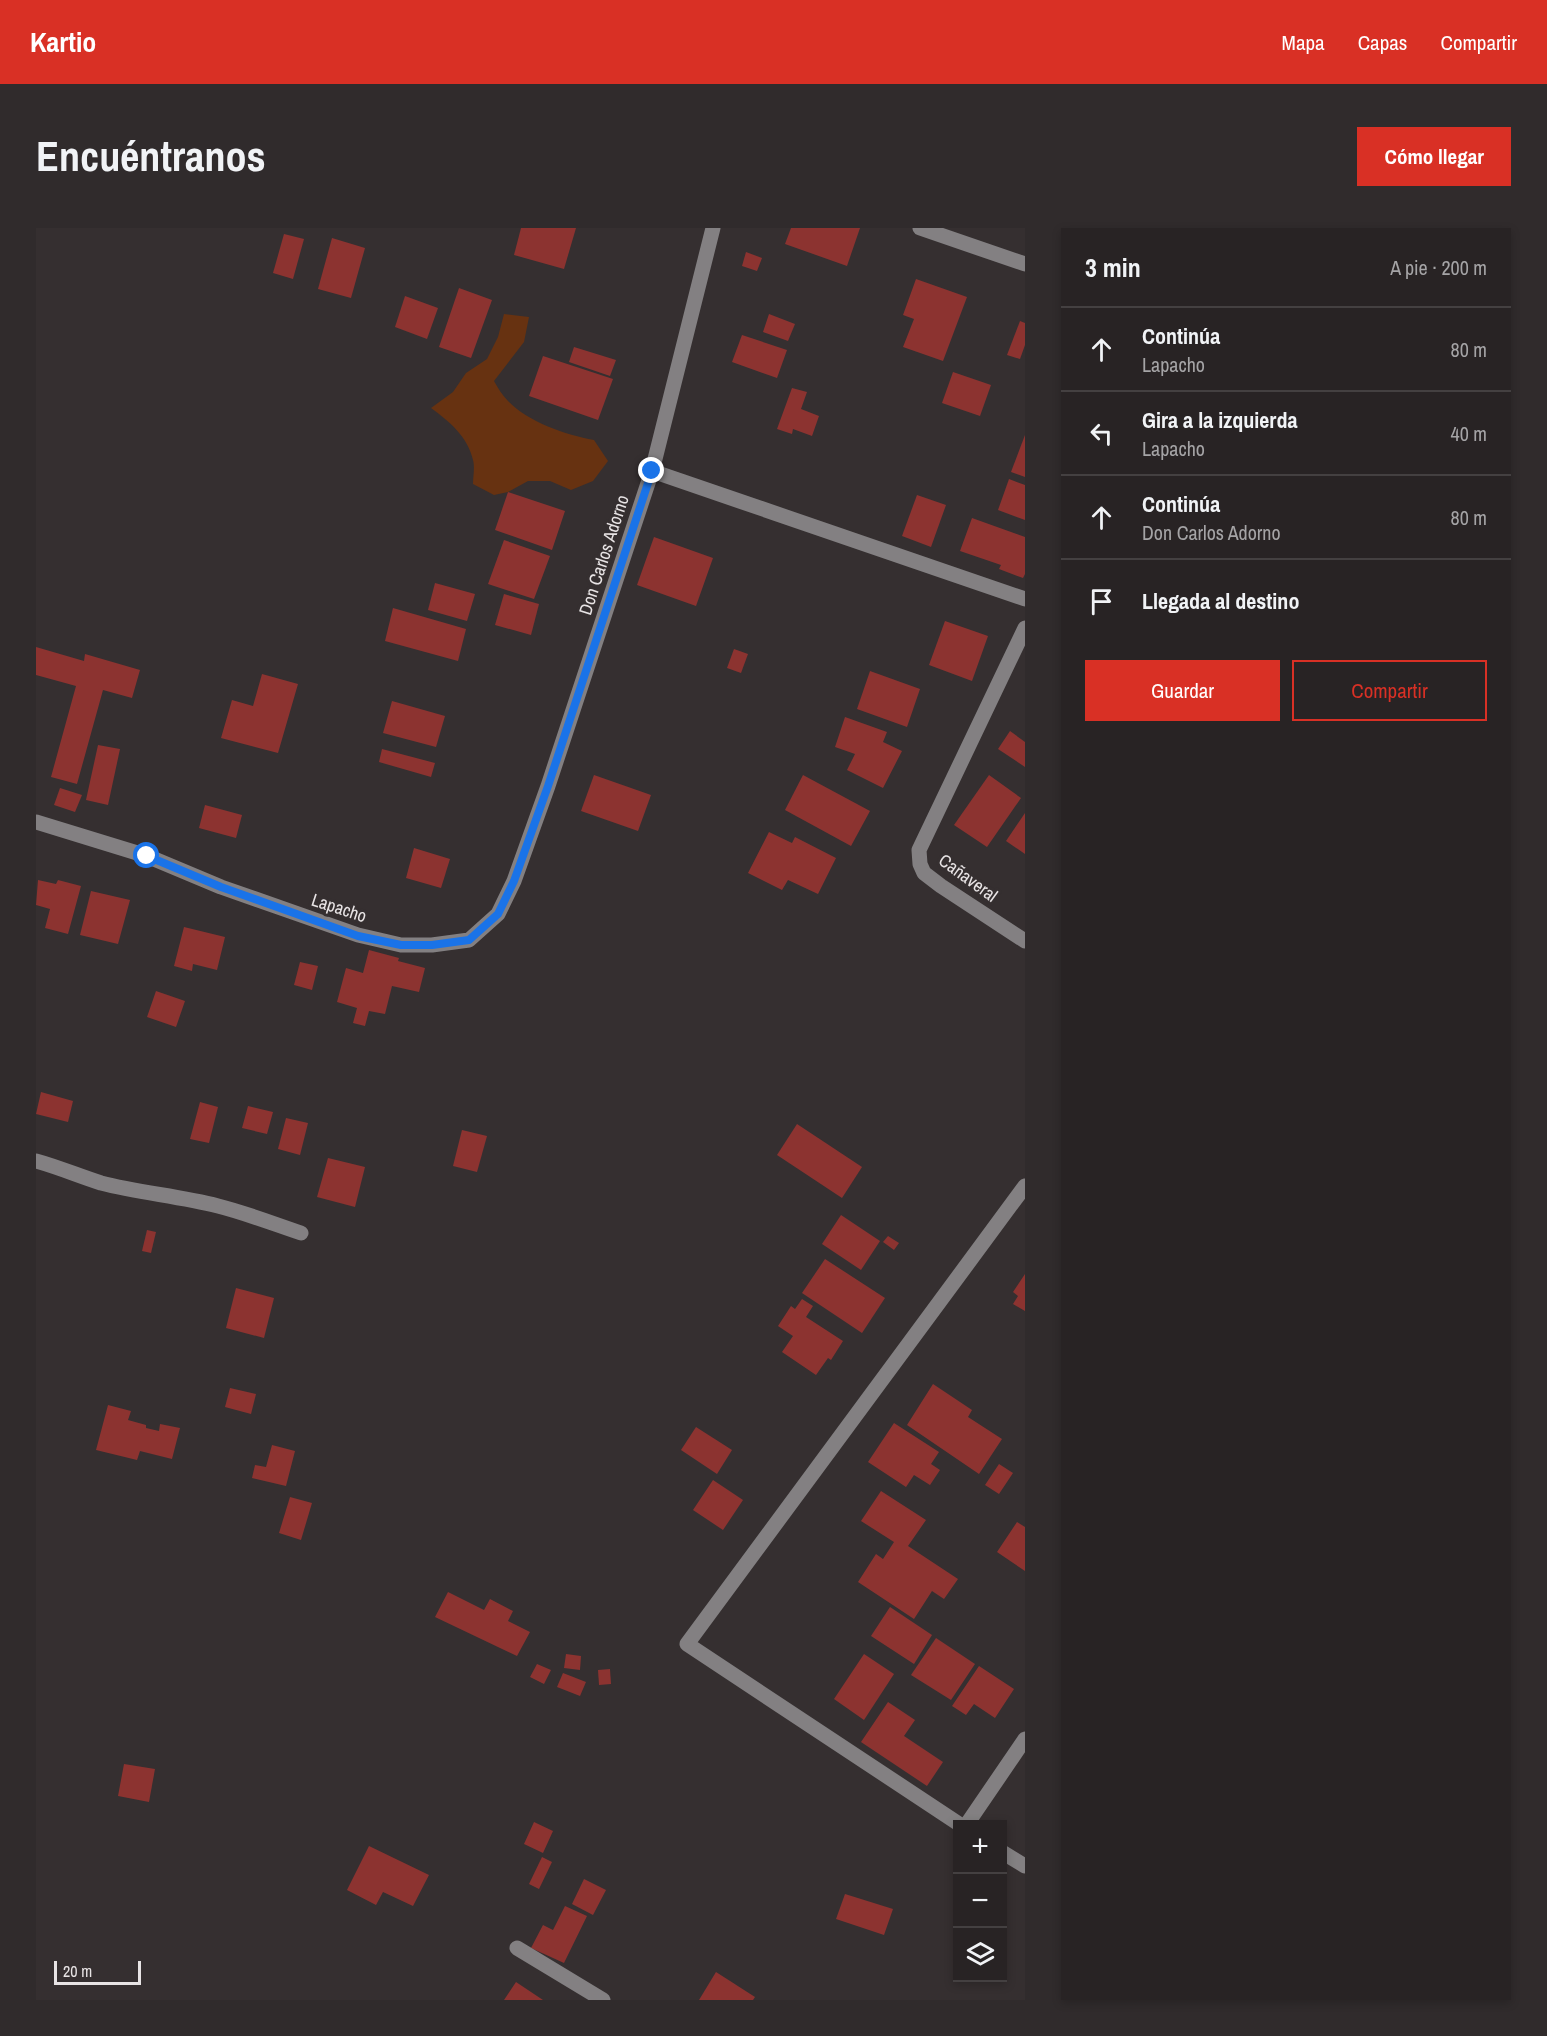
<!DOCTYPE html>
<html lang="es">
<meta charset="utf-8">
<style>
body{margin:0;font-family:"Archivo Narrow",sans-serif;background:#302b2c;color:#f1f3f6}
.controls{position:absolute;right:18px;bottom:18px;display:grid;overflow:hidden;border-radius:0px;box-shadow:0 3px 9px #0003}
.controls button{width:54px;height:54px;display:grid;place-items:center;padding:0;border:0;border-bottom:2px solid #444041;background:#282324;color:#f1f3f6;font:30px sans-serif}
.scale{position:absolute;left:18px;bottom:15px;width:87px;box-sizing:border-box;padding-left:6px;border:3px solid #e8e4e5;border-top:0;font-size:16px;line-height:21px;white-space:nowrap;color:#e8e4e5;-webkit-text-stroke:4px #352f30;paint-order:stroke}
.stop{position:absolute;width:18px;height:18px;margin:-14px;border:4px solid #1a73e8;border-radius:50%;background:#fff}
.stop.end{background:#1a73e8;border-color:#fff;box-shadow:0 2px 6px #0008}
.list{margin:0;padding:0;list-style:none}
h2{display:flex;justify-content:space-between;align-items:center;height:78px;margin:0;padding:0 24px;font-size:26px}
h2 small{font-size:20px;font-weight:400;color:#a5a4a6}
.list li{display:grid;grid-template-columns:39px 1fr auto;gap:18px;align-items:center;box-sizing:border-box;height:84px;padding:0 24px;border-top:2px solid #444041}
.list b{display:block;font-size:22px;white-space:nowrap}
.list p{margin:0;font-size:20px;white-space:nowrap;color:#a5a4a6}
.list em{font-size:20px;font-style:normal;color:#a5a4a6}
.actions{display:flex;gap:12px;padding:18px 24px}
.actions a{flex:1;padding:14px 0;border:2px solid #d93025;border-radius:0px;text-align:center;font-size:21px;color:#d93025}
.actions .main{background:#d93025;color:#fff}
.icon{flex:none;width:33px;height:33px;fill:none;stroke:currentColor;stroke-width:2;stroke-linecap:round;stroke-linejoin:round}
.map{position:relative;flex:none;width:989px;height:1772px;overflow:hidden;border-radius:0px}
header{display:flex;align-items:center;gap:36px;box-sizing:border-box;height:84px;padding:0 30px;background:#d93025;color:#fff}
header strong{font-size:28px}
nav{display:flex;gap:33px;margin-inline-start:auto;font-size:21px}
.intro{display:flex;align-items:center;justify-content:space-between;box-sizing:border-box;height:144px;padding:0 36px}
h1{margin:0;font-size:42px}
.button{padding:15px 27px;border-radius:0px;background:#d93025;color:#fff;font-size:21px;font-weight:700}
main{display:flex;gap:36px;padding:0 36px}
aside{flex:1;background:#282324;border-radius:0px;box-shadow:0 3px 9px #0003}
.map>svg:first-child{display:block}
.green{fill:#673211}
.building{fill:#8c3330}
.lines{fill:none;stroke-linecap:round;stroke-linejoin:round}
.minor{stroke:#838082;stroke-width:15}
.route{stroke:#1a73e8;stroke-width:8}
.labels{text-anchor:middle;stroke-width:6;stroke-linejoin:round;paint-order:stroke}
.street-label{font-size:18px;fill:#e8e4e5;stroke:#352f30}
</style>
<header>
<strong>Kartio</strong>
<nav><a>Mapa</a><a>Capas</a><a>Compartir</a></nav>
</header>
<div class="intro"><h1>Encuéntranos</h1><a class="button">Cómo llegar</a></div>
<main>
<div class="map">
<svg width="989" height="1772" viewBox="0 0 989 1772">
<rect width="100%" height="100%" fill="#352f30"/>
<path class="green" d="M 468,86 L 493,89 L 488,114 L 458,153 C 462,160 466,167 472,173 C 492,194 530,207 558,212 L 572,233 L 557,253 L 535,262 L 514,253 L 492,253 L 472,264 L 458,267 L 437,256 C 437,249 439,239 437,232 C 432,209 413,193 395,180 L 417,164 L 430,145 L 451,131 L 462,109 Z"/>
<g class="building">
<polygon points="485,0 540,0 528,41 478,27"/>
<polygon points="755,0 824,0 811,38 749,16"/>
<polygon points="248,6 268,11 257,51 237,45"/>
<polygon points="296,10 329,20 315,70 282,61"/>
<polygon points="710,24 726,30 721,43 706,38"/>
<polygon points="880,51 931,69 907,133 867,119 878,91 867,87"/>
<polygon points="423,60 456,72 435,130 403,119"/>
<polygon points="369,68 402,80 391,111 359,99"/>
<polygon points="733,86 759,96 752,113 727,104"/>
<polygon points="984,93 989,95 989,117 984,131 971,127"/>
<polygon points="706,107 751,122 741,150 696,134"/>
<polygon points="538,119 580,132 574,148 533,134"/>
<polygon points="507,128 577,151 562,192 493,168"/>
<polygon points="917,144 955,157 944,188 906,175"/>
<polygon points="756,160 771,164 765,181 783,188 776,208 757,201 756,206 741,201"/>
<polygon points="989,207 989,249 975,244"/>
<polygon points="973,251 989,257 989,292 962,282"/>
<polygon points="472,264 529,283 516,322 459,302"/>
<polygon points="881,267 910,277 895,319 866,308"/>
<polygon points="936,290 989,309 989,346 987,350 963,341 965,337 924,323"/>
<polygon points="618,309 677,330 660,378 601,357"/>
<polygon points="468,312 514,328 498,371 452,356"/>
<polygon points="399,355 439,366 431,393 392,382"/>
<polygon points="468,366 503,376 495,407 459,397"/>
<polygon points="357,380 430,401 422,433 349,413"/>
<polygon points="909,393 952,408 936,453 893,437"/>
<polygon points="0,419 48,433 49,426 104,442 96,470 67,462 41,556 15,549 40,458 0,447"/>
<polygon points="698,421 712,426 705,445 691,440"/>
<polygon points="834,443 884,461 871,499 821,481"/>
<polygon points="226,446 262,456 242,525 185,510 196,472 217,478"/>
<polygon points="356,473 409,488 400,519 347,505"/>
<polygon points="809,489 851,504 847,514 866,523 847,560 811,542 819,526 799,519"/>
<polygon points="974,503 989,514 989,539 962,521"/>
<polygon points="62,517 84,521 72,577 50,572"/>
<polygon points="346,521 399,535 395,549 343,534"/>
<polygon points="558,547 615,567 602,603 545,583"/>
<polygon points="767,547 834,583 815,618 749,582"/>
<polygon points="953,547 985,570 951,619 918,597"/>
<polygon points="24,560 46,567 39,584 18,577"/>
<polygon points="169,577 206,587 200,610 163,600"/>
<polygon points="989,585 989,626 970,613"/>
<polygon points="733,604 756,615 759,609 800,630 782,666 752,652 746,662 712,645"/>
<polygon points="378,620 414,631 405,660 370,650"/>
<polygon points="2,652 20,656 22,652 45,658 32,706 9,700 14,681 0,677"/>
<polygon points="55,663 94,672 82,716 44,707"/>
<polygon points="148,699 189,709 181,742 157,736 156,743 138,738"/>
<polygon points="333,722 363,730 362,733 389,740 383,764 356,758 349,786 333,783 329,798 317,795 321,780 301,774 310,740 327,745"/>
<polygon points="264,734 282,738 276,762 258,757"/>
<polygon points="120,763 149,773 140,799 111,789"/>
<polygon points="5,864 37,873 32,894 0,886"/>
<polygon points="164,874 182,879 173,915 154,911"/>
<polygon points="212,878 237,884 231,906 206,900"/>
<polygon points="250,890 272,895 264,927 242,921"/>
<polygon points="761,896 826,939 806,970 741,927"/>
<polygon points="426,902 451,908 441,944 417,938"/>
<polygon points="292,930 329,939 319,979 281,969"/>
<polygon points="805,987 844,1013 825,1042 786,1016"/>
<polygon points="111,1002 120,1004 115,1025 106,1023"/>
<polygon points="852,1008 863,1015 858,1022 847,1014"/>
<polygon points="789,1031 849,1070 826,1105 766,1065"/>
<polygon points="989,1046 989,1083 977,1076 982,1068 977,1064"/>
<polygon points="200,1060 238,1070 228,1110 190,1100"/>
<polygon points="766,1071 777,1078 770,1089 807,1113 795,1132 792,1130 780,1147 746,1124 757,1108 742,1098 755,1078 759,1081"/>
<polygon points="897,1156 936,1182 932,1189 966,1211 943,1246 871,1197"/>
<polygon points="194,1160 220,1166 215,1186 189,1179"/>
<polygon points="72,1177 95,1183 92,1192 110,1197 110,1200 123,1203 124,1196 144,1200 136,1231 104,1223 101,1232 60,1222"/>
<polygon points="858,1195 903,1224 895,1236 904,1242 894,1257 878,1247 870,1259 832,1234"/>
<polygon points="660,1199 696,1222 681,1246 645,1222"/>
<polygon points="236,1217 259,1223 250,1258 216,1250 219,1237 230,1239"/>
<polygon points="963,1236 977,1245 963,1266 949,1257"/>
<polygon points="677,1252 707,1272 687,1302 657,1282"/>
<polygon points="845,1263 890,1292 872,1318 922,1351 908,1371 896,1363 878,1391 822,1354 840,1326 847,1331 858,1314 825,1293"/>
<polygon points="254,1269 276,1275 265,1312 243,1305"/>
<polygon points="981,1294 989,1299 989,1343 961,1324"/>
<polygon points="412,1364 448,1382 454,1371 477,1383 472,1393 494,1404 481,1428 399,1389"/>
<polygon points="854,1379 896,1407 878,1436 835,1408"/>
<polygon points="900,1410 939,1436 915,1472 875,1447"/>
<polygon points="530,1426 545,1428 544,1442 528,1440"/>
<polygon points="828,1426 858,1446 828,1492 798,1471"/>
<polygon points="501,1436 515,1442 508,1456 494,1449"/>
<polygon points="943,1438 978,1461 959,1490 938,1476 930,1487 916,1478"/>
<polygon points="574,1441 575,1456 563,1457 562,1442"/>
<polygon points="527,1445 550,1454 544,1468 521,1459"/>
<polygon points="852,1474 879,1492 868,1508 907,1534 891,1558 825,1514"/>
<polygon points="88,1536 119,1541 113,1574 82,1568"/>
<polygon points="498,1594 517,1603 507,1625 488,1616"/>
<polygon points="333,1618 393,1647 377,1678 347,1664 340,1677 311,1662"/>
<polygon points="506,1629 516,1634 503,1661 493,1656"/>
<polygon points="548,1651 570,1662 557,1687 536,1676"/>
<polygon points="809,1666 857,1681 848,1707 800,1691"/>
<polygon points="529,1678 551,1688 528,1735 495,1720 507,1697 517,1702"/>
<polygon points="680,1744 719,1769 717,1772 663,1772"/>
<polygon points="480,1754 507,1772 468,1772"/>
</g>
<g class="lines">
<g class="minor">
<polyline points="884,0 989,36"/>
<polyline points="616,243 989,371"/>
<polyline points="989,400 883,622 884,636 888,645 905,658 989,713"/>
<polyline points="0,594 111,628 185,659 322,707 365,717 396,717 433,712 462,686 478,653 512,558 616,243 677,0"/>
<path d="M 0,933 C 22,939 43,948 65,955 C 104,965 143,968 182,978 C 210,985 238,996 265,1005"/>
<polyline points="923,1596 651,1416 989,958"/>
<polyline points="931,1596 989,1511"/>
<polyline points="966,1624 989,1638"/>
<polyline points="481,1720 567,1772"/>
</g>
</g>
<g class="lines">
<polyline class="route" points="111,628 185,659 322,708 365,717 396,717 433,712 462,686 478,653 512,558 616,243"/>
</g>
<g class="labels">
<g class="street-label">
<text transform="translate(568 327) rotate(-72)" y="6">Don Carlos Adorno</text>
<text transform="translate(932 650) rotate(36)" y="6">Cañaveral</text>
<text transform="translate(303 680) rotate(18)" y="6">Lapacho</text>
</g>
</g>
</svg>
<div class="controls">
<button>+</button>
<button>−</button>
<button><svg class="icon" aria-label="layers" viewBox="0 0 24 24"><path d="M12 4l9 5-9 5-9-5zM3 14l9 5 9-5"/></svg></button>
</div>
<div class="scale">20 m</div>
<div class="stop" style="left:111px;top:628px"></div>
<div class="stop end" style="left:616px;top:243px"></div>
</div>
<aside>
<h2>3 min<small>A pie · 200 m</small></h2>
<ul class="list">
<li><svg class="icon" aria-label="ahead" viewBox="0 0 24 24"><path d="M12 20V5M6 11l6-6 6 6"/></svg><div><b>Continúa</b><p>Lapacho</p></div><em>80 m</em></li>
<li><svg class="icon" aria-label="left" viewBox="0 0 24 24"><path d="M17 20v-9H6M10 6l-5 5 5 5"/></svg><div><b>Gira a la izquierda</b><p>Lapacho</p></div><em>40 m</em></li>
<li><svg class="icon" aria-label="ahead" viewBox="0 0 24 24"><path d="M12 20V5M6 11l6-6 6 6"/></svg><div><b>Continúa</b><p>Don Carlos Adorno</p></div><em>80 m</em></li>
<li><svg class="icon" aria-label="arrive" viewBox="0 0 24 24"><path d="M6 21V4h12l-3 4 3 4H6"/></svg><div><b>Llegada al destino</b></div></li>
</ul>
<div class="actions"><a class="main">Guardar</a><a>Compartir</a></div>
</aside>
</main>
